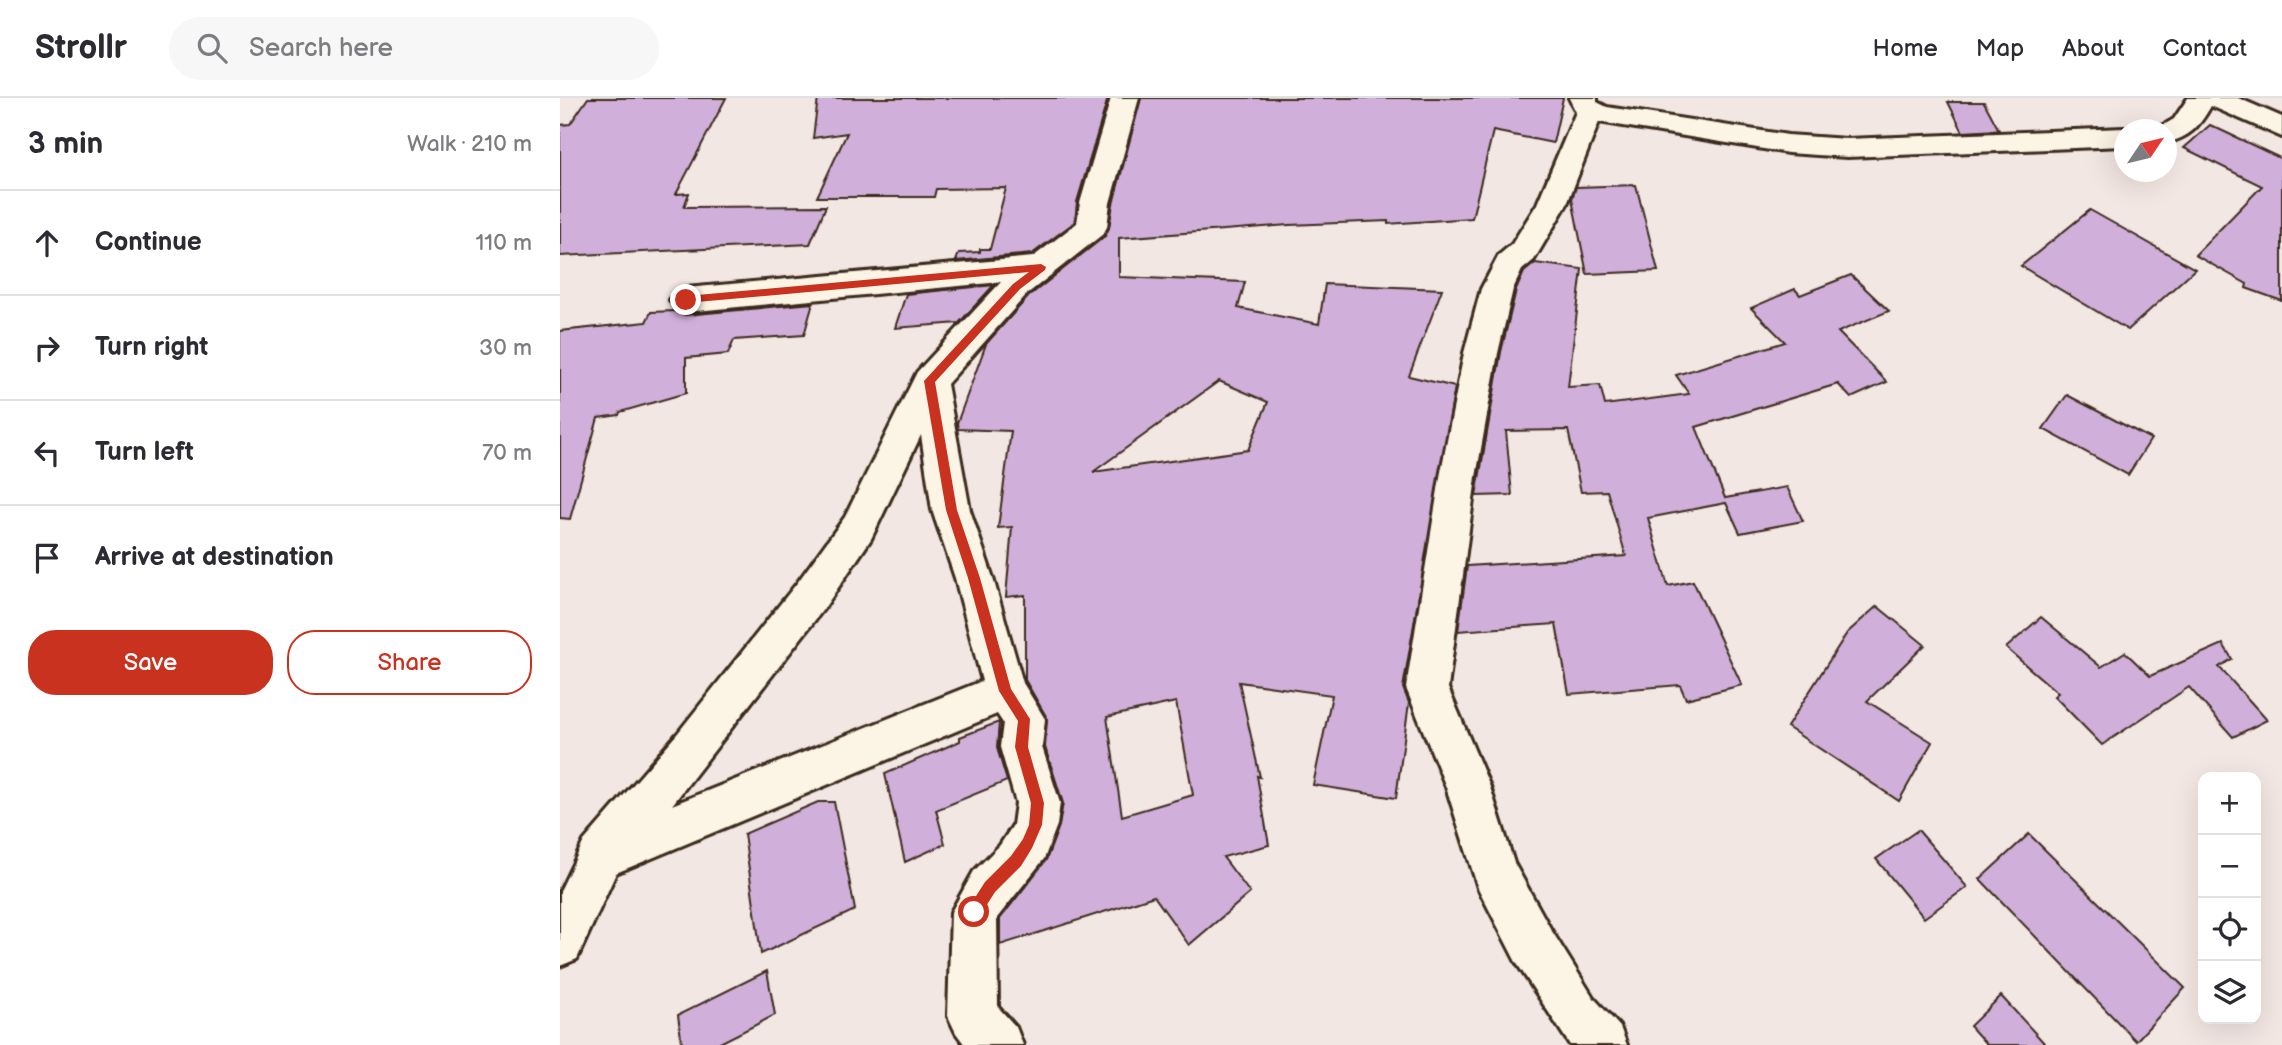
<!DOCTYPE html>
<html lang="en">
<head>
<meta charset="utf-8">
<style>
	:root { --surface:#fff; --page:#f7f7f7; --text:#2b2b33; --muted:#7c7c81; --line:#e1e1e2; --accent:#c8321e }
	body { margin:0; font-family:"Balsamiq Sans",sans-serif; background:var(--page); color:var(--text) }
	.controls { position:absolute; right:21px; bottom:21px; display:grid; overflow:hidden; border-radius:14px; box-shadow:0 7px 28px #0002 }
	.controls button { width:63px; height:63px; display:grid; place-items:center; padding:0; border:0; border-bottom:2px solid var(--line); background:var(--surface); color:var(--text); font:35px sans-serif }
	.compass { position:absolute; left:1554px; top:21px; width:63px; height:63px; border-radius:50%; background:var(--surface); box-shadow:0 7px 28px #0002; rotate:55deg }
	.stop { position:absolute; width:21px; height:21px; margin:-16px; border:5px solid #c8321e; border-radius:50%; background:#fff }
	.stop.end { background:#c8321e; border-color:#fff; box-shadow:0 2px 7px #0008 }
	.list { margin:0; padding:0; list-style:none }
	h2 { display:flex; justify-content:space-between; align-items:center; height:91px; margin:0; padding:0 28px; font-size:30px }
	h2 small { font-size:23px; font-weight:400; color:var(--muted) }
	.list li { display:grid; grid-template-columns:46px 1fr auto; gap:21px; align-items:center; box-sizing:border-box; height:105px; padding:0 28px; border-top:2px solid var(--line) }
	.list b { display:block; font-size:26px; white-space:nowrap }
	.list em { font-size:23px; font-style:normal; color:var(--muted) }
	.actions { display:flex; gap:14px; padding:21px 28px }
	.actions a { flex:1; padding:16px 0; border:2px solid var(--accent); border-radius:28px; text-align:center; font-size:24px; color:var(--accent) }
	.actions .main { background:var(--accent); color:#fff }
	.icon { flex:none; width:38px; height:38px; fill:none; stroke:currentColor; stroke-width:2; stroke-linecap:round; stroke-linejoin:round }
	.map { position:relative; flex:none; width:1722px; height:947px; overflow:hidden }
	header { display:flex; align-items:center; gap:42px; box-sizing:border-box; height:98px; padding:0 35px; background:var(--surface); border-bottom:2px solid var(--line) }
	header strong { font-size:33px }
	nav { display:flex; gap:38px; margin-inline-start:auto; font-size:24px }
	.search { width:490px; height:63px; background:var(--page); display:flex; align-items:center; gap:18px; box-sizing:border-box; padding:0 24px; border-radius:38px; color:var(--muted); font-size:26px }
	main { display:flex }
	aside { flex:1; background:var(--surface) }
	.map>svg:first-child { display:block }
	.building { fill:#d0b0db; stroke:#3b2a1e; stroke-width:2; fill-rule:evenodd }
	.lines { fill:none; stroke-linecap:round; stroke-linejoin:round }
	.minor-casing { stroke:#3b2a1e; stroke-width:6 }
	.minor { fill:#fcf5e5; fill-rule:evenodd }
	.route { fill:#c8321e }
</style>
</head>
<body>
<header>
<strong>Strollr</strong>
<div class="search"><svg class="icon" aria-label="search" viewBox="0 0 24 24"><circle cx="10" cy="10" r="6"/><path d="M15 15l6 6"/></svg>Search here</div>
<nav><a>Home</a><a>Map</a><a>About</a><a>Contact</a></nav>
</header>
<main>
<aside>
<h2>3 min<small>Walk · 210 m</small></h2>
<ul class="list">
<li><svg class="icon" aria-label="ahead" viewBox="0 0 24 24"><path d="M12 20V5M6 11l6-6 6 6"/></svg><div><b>Continue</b></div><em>110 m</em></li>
<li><svg class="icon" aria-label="right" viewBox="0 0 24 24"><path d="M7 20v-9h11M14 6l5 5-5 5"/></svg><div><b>Turn right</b></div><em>30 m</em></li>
<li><svg class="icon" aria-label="left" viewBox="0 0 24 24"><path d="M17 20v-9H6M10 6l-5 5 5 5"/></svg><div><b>Turn left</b></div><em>70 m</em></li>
<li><svg class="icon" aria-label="arrive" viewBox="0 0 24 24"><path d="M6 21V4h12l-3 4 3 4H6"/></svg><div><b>Arrive at destination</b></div></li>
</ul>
<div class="actions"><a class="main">Save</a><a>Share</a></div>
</aside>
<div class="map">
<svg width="1722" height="947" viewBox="0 0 1722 947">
	<rect width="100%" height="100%" fill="#f3e7e3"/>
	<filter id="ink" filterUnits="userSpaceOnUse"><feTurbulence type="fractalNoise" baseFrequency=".0143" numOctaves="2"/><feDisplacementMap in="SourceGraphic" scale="14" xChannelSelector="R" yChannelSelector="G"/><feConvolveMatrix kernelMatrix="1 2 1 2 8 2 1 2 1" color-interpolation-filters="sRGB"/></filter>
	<g filter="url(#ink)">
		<g class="building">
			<polygon points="28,0 166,0 116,96 129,95 124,109 266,108 250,146 0,158 0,27 10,26"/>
			<polygon points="258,0 548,0 517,104 515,124 472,156 396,163 399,155 420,154 420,151 430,151 446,90 376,91 374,99 257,99 287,35 253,40"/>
			<path d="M581 0H1003L993 45 933 33 912 120 828 126V123L729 127 559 140V179L685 184 678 210 759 226 765 186 882 191 849 278 895 289 843 590 849 605 836 700 753 687 772 597 679 584 700 679 697 678 709 747 663 759 690 795 629 847 594 798 440 847V821L486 762 499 728 503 705 485 649 487 620 465 582V497L446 499 452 429 438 430 451 333 398 331 397 325 426 246 469 198 545 138 549 130 553 106ZM659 283 708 304 688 352 533 374ZM616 604 633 697 562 718 547 619Z"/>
			<polygon points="1388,4 1424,4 1439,32 1403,34"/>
			<polygon points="1650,27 1722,61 1722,203 1686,190 1687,186 1635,157 1702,88 1624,50"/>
			<polygon points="1076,87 1098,173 1027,176 1012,101 1016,89"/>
			<polygon points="1530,112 1635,171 1568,232 1461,168"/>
			<polygon points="975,165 1022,171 1008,289 1040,287 1045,307 1129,296 1116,277 1225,244 1191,210 1235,191 1240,197 1291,177 1329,213 1278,234 1327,284 1291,300 1278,286 1136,329 1165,400 1227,389 1243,423 1180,435 1166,405 1088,420 1108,488 1133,483 1182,587 1126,601 1120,587 1009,596 996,526 898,533 907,468 1066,458 1047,393 1021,394 1008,332 946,333 952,397 916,398 941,254 956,192 964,174"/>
			<polygon points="434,187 399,225 335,230 346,196"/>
			<polygon points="253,205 244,237 174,242 168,256 126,260 126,295 60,314 59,317 38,320 10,421 0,420 0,233 86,224 91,214 114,213 126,217"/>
			<polygon points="1507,297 1591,341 1568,377 1483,331"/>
			<polygon points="1317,508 1365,547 1307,603 1372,644 1339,703 1227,629 1287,535"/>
			<polygon points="1481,519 1541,569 1565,554 1590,578 1663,546 1672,561 1659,569 1707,622 1673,639 1629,589 1542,647 1494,598 1498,595 1446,550"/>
			<polygon points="439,624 437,650 447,683 376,712 385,746 345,764 325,676 400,643 400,639"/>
			<polygon points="258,704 274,704 295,812 201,856 184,736"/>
			<polygon points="1358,732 1407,789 1364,820 1316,761"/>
			<polygon points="1469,736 1625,890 1576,943 1420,781"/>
			<polygon points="207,873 215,917 156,947 122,947 118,917"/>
			<polygon points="1441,898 1486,947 1427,947 1410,928"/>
		</g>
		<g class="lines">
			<g class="minor-casing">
				<g id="minor">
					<path d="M551 0H579L550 105 547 129 543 136 467 196 387 286 410 412 433 480 463 585 485 621 482 649 500 705 497 727 484 761 437 820 438 909 456 929 463 947H405L396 935 388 918 391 814 414 773 440 747 453 727 456 705 440 649 443 625 437 616 56 775 17 861 0 868V793L24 743 117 636 237 485 285 419 357 274 441 184 126 214 115 210 110 202 115 194 126 190 473 159 517 125 520 105ZM361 337 372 412 395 480 422 583 112 707 265 509 311 441Z"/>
					<polygon points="1009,0 1037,0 1037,4 1047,9 1228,37 1287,41 1564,30 1569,32 1564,32 1564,48 1287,59 1228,55 1039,24 1007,106 974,162 962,172 953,191 938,255 916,379 888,590 930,689 954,765 990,830 1033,899 1060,929 1067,947 1010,947 956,864 918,790 886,689 846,590 880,379 904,255 921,191 939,157 952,146 977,106 1016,14"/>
					<path d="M1628 0H1678L1722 19V39L1651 8C1639 29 1630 39 1606 45V32H1595L1614 21Z"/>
				</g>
			</g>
			<use href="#minor" class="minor"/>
		</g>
	</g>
	<polygon class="route" points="481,166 486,169 485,172 460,191 375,284 397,412 420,480 451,591 470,621 468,649 484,705 482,727 472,750 461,768 435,794 419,819 414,821 409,819 409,809 425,784 451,758 463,741 469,727 471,705 455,649 458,623 439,593 408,480 386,412 364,283 453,186 469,174 126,205 121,202 126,198"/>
</svg>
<div class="controls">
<button>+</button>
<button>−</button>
<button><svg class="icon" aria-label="locate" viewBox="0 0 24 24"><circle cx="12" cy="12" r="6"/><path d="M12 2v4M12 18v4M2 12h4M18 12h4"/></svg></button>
<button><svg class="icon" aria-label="layers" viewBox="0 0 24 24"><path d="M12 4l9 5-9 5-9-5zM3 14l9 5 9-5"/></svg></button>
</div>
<svg class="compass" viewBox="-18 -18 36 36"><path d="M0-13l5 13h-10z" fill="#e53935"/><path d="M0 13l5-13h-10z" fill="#7c7c81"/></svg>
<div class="stop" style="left:414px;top:814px"></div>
<div class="stop end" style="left:126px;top:202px"></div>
</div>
</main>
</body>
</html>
